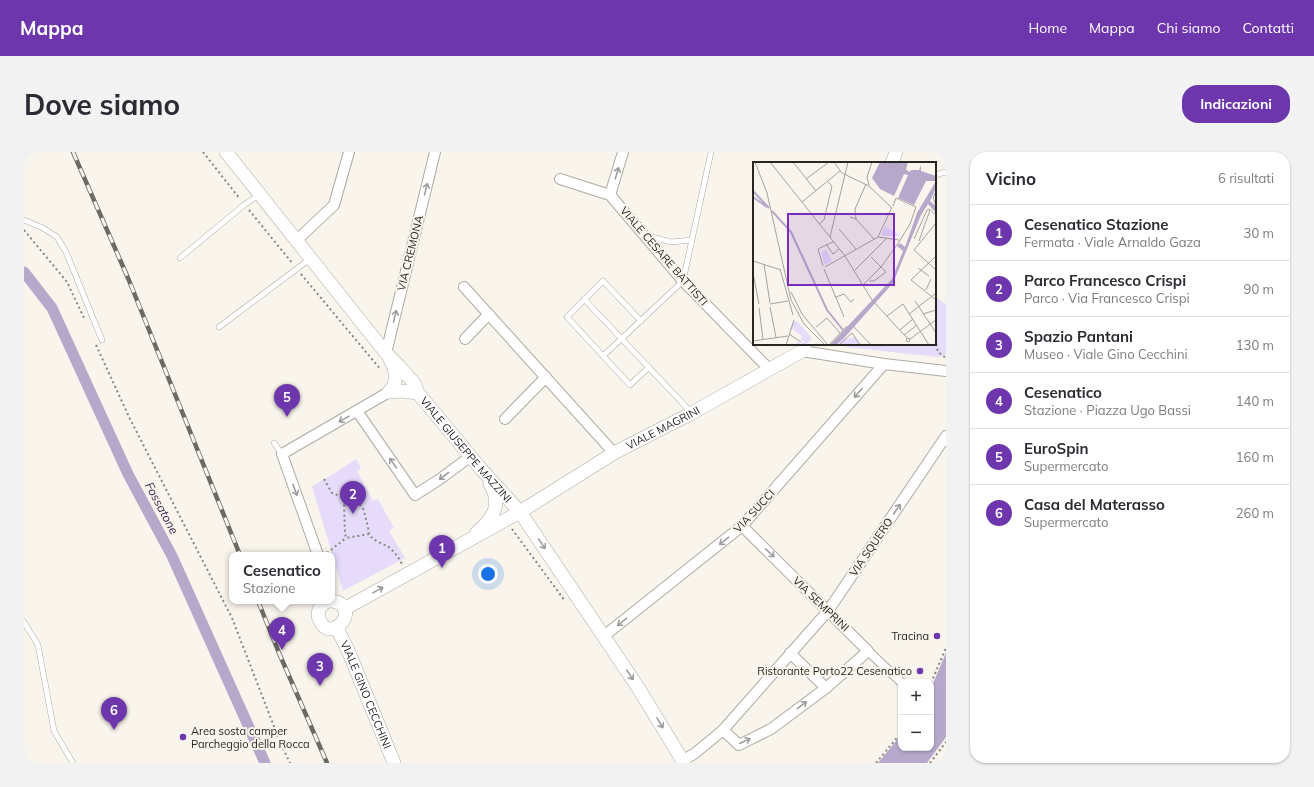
<!DOCTYPE html>
<html lang="it">
<head>
<meta charset="utf-8">
<style>
	:root { --surface:#fff; --page:#f2f2f3; --text:#2b2b33; --muted:#7c7c81; --line:#e1e1e2; --accent:#6e36ac }
	body { margin:0; font-family:Mulish,sans-serif; background:var(--page); color:var(--text) }
	.controls { position:absolute; right:12px; bottom:12px; display:grid; overflow:hidden; border-radius:8px; box-shadow:0 1px 3px #0004 }
	.controls button { width:36px; height:36px; display:grid; place-items:center; padding:0; border:0; border-bottom:1px solid var(--line); background:var(--surface); color:var(--text); font:20px sans-serif }
	.you { position:absolute; left:464px; top:422px; width:14px; height:14px; margin:-10px; border:3px solid #fff; border-radius:50%; background:#1a73e8; box-shadow:0 0 0 6px #1a73e833 }
	.badge { display:grid; place-items:center; width:26px; height:26px; border-radius:50%; background:var(--accent); color:#fff; font-size:13px; font-weight:700 }
	.pin { position:absolute; translate:-50% -33px; filter:drop-shadow(0 1px 2px #0008) }
	.pin::after { content:''; position:absolute; top:21px; width:14px; height:12px; background:inherit; clip-path:polygon(0 0,100% 0,50% 100%) }
	.popup { position:absolute; left:205px; top:400px; width:106px; height:52px; box-sizing:border-box; display:grid; place-content:center; border-radius:8px; background:var(--surface); filter:drop-shadow(0 1px 3px #0005); font-size:13px; white-space:nowrap; color:var(--muted) }
	.popup b { font-size:15px; color:var(--text) }
	.popup::after { content:''; position:absolute; left:50%; top:100%; margin-left:-8px; border:8px solid transparent; border-top-color:var(--surface) }
	.list { margin:0; padding:0; list-style:none }
	h2 { display:flex; justify-content:space-between; align-items:center; height:52px; margin:0; padding:0 16px; font-size:17px }
	h2 small { font-size:13px; font-weight:400; color:var(--muted) }
	.list li { display:grid; grid-template-columns:26px 1fr auto; gap:12px; align-items:center; box-sizing:border-box; height:56px; padding:0 16px; border-top:1px solid var(--line) }
	.list b { display:block; font-size:15px; white-space:nowrap }
	.list p { margin:0; font-size:13px; white-space:nowrap; color:var(--muted) }
	.list em { font-size:13px; font-style:normal; color:var(--muted) }
	.map { position:relative; flex:none; width:922px; height:611px; overflow:hidden; border-radius:16px }
	header { display:flex; align-items:center; gap:24px; box-sizing:border-box; height:56px; padding:0 20px; background:var(--accent); color:#fff }
	header strong { font-size:19px }
	nav { display:flex; gap:22px; margin-inline-start:auto; font-size:14px }
	.intro { display:flex; align-items:center; justify-content:space-between; box-sizing:border-box; height:96px; padding:0 24px }
	h1 { margin:0; font-size:28px }
	.button { padding:10px 18px; border-radius:16px; background:var(--accent); color:#fff; font-size:14px; font-weight:700 }
	main { display:flex; gap:24px; padding:0 24px }
	aside { flex:1; background:var(--surface); border-radius:16px; box-shadow:0 1px 3px #0004 }
	.map>svg:first-child { display:block }
	.green { fill:#e6dbfa }
	.water { fill:#b5a8cb }
	.lines { fill:none; stroke-linecap:round; stroke-linejoin:round }
	.canal { stroke:#b5a8cb; stroke-width:11 }
	.service-casing { stroke:#aeaba2; stroke-width:6 }
	.pedestrian-casing { stroke:#aeaba2; stroke-width:10 }
	.minor-casing { stroke:#aeaba2; stroke-width:12 }
	.tertiary-casing { stroke:#aeaba2; stroke-width:14 }
	.path { stroke:#898681; stroke-width:2; stroke-dasharray:2 3; stroke-linecap:butt }
	.service { stroke:#fff; stroke-width:5 }
	.pedestrian { stroke:#fff; stroke-width:8 }
	.minor { stroke:#fff; stroke-width:10 }
	.tertiary { stroke:#fff; stroke-width:13 }
	.rail-casing { stroke:#6d6a65; stroke-width:4.5 }
	.rail { stroke:#f9f5ec; stroke-width:3; stroke-dasharray:9; stroke-linecap:butt }
	.oneway { stroke:#9e9d9c }
	.poi-dot { fill:#6e36ac; stroke:#f9f5ec; stroke-width:1.5 }
	.labels { text-anchor:middle; dominant-baseline:central; stroke-width:4; stroke-linejoin:round; paint-order:stroke }
	.street-label { font-size:11px; fill:#282623; stroke:#f9f5ec }
	.poi-label { font-size:11px; fill:#282623; stroke:#f9f5ec; text-anchor:end }
	.water-label { font-size:12px; font-style:italic; fill:#362350; stroke:#f9f5ec }
	.inset-river { fill:none; stroke:#b5a8cb; stroke-width:2 }
	.inset-road { fill:none; stroke:#a5a29c; stroke-width:1 }
	.view { fill:#7b2cbf; fill-opacity:0.15; stroke:#7b2cbf; stroke-width:2 }
	.inset-edge { fill:none; stroke:#282623; stroke-width:2 }
</style>
</head>
<body>
<header>
<strong>Mappa</strong>
<nav><a>Home</a><a>Mappa</a><a>Chi siamo</a><a>Contatti</a></nav>
</header>
<div class="intro"><h1>Dove siamo</h1><a class="button">Indicazioni</a></div>
<main>
<div class="map">
<svg width="922" height="611" viewBox="0 0 922 611">
	<rect width="100%" height="100%" fill="#f9f5ec"/>
	<g class="green">
		<polygon points="911,145 922,152 922,203 914,205 822,195 818,192 911,192"/>
		<polygon points="332,307 337,316 333,319 349,349 354,347 370,376 365,379 381,406 319,439 288,334 311,321"/>
	</g>
	<polygon class="water" points="922,501 922,585 903,611 854,611 877,583 877,596 907,596 907,536"/>
	<g class="lines">
		<polyline class="canal" points="0,120 28,156 104,322 148,404 241,611"/>
		<g class="service-casing">
			<g id="service">
				<polyline points="911,23 922,20"/>
				<polyline points="0,68 19,76 33,85 42,100 78,188"/>
				<polyline points="623,84 647,90 668,88"/>
				<polyline points="156,106 220,53 235,43"/>
				<polyline points="560,147 667,260"/>
				<polyline points="617,169 579,129 543,165 606,233 625,215"/>
				<polyline points="195,175 286,107"/>
				<polyline points="579,204 659,129 687,0"/>
				<polyline points="250,291 258,302"/>
				<polyline points="0,470 14,493 30,579 49,611"/>
			</g>
		</g>
		<g class="pedestrian-casing">
			<polyline id="pedestrian" points="844,499 877,530"/>
		</g>
		<g class="minor-casing">
			<g id="minor">
				<polyline points="536,27 586,43 659,129 745,217"/>
				<polyline points="586,43 599,0"/>
				<polyline points="273,88 310,53 325,0"/>
				<polyline points="440,135 590,301"/>
				<polyline points="441,187 465,162"/>
				<polyline points="778,199 860,212 922,219"/>
				<polyline points="362,201 411,0"/>
				<polyline points="333,259 391,343 416,327 447,304"/>
				<polyline points="481,267 522,225"/>
				<polyline points="294,403 258,302 365,240"/>
				<polyline points="580,484 718,374 860,212"/>
				<polyline points="766,501 802,536"/>
				<polyline points="699,578 715,593 747,577 802,536 844,499 718,374"/>
				<polyline points="659,608 670,602 699,578 804,459 922,284"/>
			</g>
		</g>
		<g class="tertiary-casing">
			<g id="tertiary">
				<path id="s1" d="M202 0 362 201 376 215 390 231 394 241 457 317 496 360 615 537 660 611"/>
				<polyline points="868,11 872,0"/>
				<path d="M365 240C375 229 372 219 366 207"/>
				<polyline points="365,240 378,239 394,241"/>
				<path d="M453 380C470 366 478 352 466 332"/>
				<path d="M305 449C297 451 291 460 296 469 309 494 339 453 308 449"/>
				<path id="s2" d="M320 457 496 360 590 301 668 261 778 199 781 192"/>
				<path id="s3" d="M312 475 324 498 370 611"/>
			</g>
		</g>
		<g class="path">
			<polyline points="179,0 216,47"/>
			<polyline points="225,58 269,112"/>
			<polyline points="0,78 43,130 60,166"/>
			<polyline points="277,122 357,218"/>
			<polyline points="911,187 914,200 922,206"/>
			<polyline points="72,193 106,267 208,466 256,590 266,611"/>
			<path d="M300 327 308 341 318 345 320 349 321 381 322 386 345 382C350 390 359 391 366 396 371 401 375 406 378 412"/>
			<polyline points="318,345 326,346 333,349 339,356 344,375 345,382"/>
			<polyline points="488,377 541,449"/>
			<polyline points="303,401 322,386"/>
			<polyline points="308,420 309,423 308,424"/>
			<polyline points="907,531 922,496"/>
			<polyline points="852,611 877,581"/>
			<polyline points="906,611 922,590"/>
		</g>
		<use href="#service" class="service"/>
		<use href="#pedestrian" class="pedestrian"/>
		<use href="#minor" class="minor"/>
		<use href="#tertiary" class="tertiary"/>
		<g class="rail-casing">
			<g id="rail">
				<polyline points="49,0 104,126 216,403"/>
				<polyline points="234,449 255,501 303,611"/>
			</g>
		</g>
		<use href="#rail" class="rail"/>
	</g>
	<defs><path id="oneway-shaft" d="M-6 0H5M1.5-3L5.5 0L1.5 3" fill="none" stroke-width="1.6" stroke-linecap="round" stroke-linejoin="round"/></defs>
	<g class="oneway">
		<use href="#oneway-shaft" transform="translate(593 21) rotate(-73)"/>
		<use href="#oneway-shaft" transform="translate(402 37) rotate(-76)"/>
		<use href="#oneway-shaft" transform="translate(371 164) rotate(-76)"/>
		<use href="#oneway-shaft" transform="translate(834 241) rotate(131)"/>
		<use href="#oneway-shaft" transform="translate(320 267) rotate(151)"/>
		<use href="#oneway-shaft" transform="translate(369 311) rotate(-125)"/>
		<use href="#oneway-shaft" transform="translate(420 324) rotate(143)"/>
		<use href="#oneway-shaft" transform="translate(271 338) rotate(70)"/>
		<use href="#oneway-shaft" transform="translate(873 357) rotate(-56)"/>
		<use href="#oneway-shaft" transform="translate(700 389) rotate(141)"/>
		<use href="#oneway-shaft" transform="translate(518 392) rotate(56)"/>
		<use href="#oneway-shaft" transform="translate(746 401) rotate(44)"/>
		<use href="#oneway-shaft" transform="translate(354 438) rotate(-29)"/>
		<use href="#oneway-shaft" transform="translate(598 470) rotate(141)"/>
		<use href="#oneway-shaft" transform="translate(606 523) rotate(56)"/>
		<use href="#oneway-shaft" transform="translate(778 553) rotate(-37)"/>
		<use href="#oneway-shaft" transform="translate(636 571) rotate(59)"/>
		<use href="#oneway-shaft" transform="translate(721 589) rotate(-25)"/>
	</g>
	<g class="poi-dot">
		<circle cx="913" cy="484" r="4"/>
		<circle cx="896" cy="519" r="4"/>
		<circle cx="159" cy="585" r="4"/>
	</g>
	<g class="labels">
		<g class="street-label">
			<text transform="translate(386 101) rotate(-76)">VIA CREMONA</text>
			<text transform="translate(640 104) rotate(49)">VIALE CESARE BATTISTI</text>
			<text stroke="none"><textPath href="#s2" startOffset="367">VIALE MAGRINI</textPath></text>
			<text stroke="none"><textPath href="#s1" startOffset="383">VIALE GIUSEPPE MAZZINI</textPath></text>
			<text transform="translate(730 359) rotate(-47)">VIA SUCCI</text>
			<text transform="translate(847 395) rotate(-56)">VIA SQUERO</text>
			<text transform="translate(797 452) rotate(44)">VIA SEMPRINI</text>
			<text stroke="none"><textPath href="#s3" startOffset="74">VIALE GINO CECCHINI</textPath></text>
		</g>
		<g class="poi-label">
			<text x="905" y="484">Tracina</text>
			<text x="888" y="519">Ristorante Porto22 Cesenatico</text>
			<text x="167" y="579" text-anchor="start">Area sosta camper<tspan x="167" dy="13">Parcheggio della Rocca</tspan></text>
		</g>
		<g class="water-label">
			<text transform="translate(138 356) rotate(62)">Fossatone</text>
		</g>
	</g>
	<g transform="translate(729 10)">
		<rect width="183" height="183" fill="#f9f5ec"/>
		<path d="M132 64 148 74H130L128 73ZM73 87 79 99 72 103 68 91ZM44 159 59 176 53 183 43 182 45 179 47 182 51 180 47 177 49 174 38 166 40 160ZM92 175 94 177 103 175 108 183H83Z" fill="#e6dbfa"/>
		<path d="M127 0H155L153 8 157 10 158 8H166L168 3V9L183 14V26L177 39 183 44V51L175 42 168 53 140 121 92 175 83 183H77L139 117 150 89 144 84 147 81 152 85 164 51 183 19H173L161 43 145 36 155 13 151 12 141 34 127 27 119 16Z" fill="#b5a8cb"/>
		<path class="inset-river" d="M0 29 16 46M0 35 14 45M19 49 38 70 74 148 90 168"/>
		<path class="inset-road" d="M2 0 14 31 38 138 51 162 72 183M17 0 92 94 119 138 154 176M40 0 63 29M81 0 89 11 116 24 138 45M53 17 76 0M116 23 114 15 119 0M183 29 180 36 183 43M49 40 87 9M0 44V60M97 55 103 57 121 77M103 57 102 47 113 22M183 61 161 88 183 108M66 62 71 58 79 24 75 20M86 67 103 87M77 75 95 0M125 75 146 78M161 77 174 48 176 47 183 53M166 79 177 48M73 82 80 92 86 87M183 94 158 118 183 138M0 99 28 108M11 102 17 141M70 104 65 87 80 80M72 105 125 75 139 45M165 106 176 114M27 107 40 153M71 107 91 155M102 108 134 76M0 111 6 142M116 119H121L133 110 118 95M111 122 128 105 146 80 157 62 163 45 143 36 140 44M173 128 178 117M38 130 49 152 75 183M83 135 91 132 98 140 101 137M162 139 183 171M17 142 35 139M17 145 23 175M6 146 10 177M156 152 183 131M170 152 183 148M134 154 150 142 176 183M63 165 74 156 87 171M101 165 118 183M147 168 160 157M36 172 48 180M151 173 164 163M154 176 157 177 156 180 153 179ZM157 177 183 158M0 179 35 174M33 183 41 158M76 183 94 164M86 183 99 171 107 183"/>
		<path class="view" d="M35 52H141V123H35Z"/>
		<rect width="183" height="183" class="inset-edge"/>
	</g>
</svg>
<div class="controls">
<button>+</button>
<button>−</button>
</div>
<div class="you"></div>
<div class="pin badge" style="left:418px;top:416px">1</div>
<div class="pin badge" style="left:329px;top:362px">2</div>
<div class="pin badge" style="left:296px;top:534px">3</div>
<div class="pin badge" style="left:258px;top:498px">4</div>
<div class="popup"><b>Cesenatico</b>Stazione</div>
<div class="pin badge" style="left:263px;top:265px">5</div>
<div class="pin badge" style="left:90px;top:578px">6</div>
</div>
<aside>
<h2>Vicino<small>6 risultati</small></h2>
<ul class="list">
<li><span class="badge">1</span><div><b>Cesenatico Stazione</b><p>Fermata · Viale Arnaldo Gaza</p></div><em>30 m</em></li>
<li><span class="badge">2</span><div><b>Parco Francesco Crispi</b><p>Parco · Via Francesco Crispi</p></div><em>90 m</em></li>
<li><span class="badge">3</span><div><b>Spazio Pantani</b><p>Museo · Viale Gino Cecchini</p></div><em>130 m</em></li>
<li><span class="badge">4</span><div><b>Cesenatico</b><p>Stazione · Piazza Ugo Bassi</p></div><em>140 m</em></li>
<li><span class="badge">5</span><div><b>EuroSpin</b><p>Supermercato</p></div><em>160 m</em></li>
<li><span class="badge">6</span><div><b>Casa del Materasso</b><p>Supermercato</p></div><em>260 m</em></li>
</ul>
</aside>
</main>
</body>
</html>
